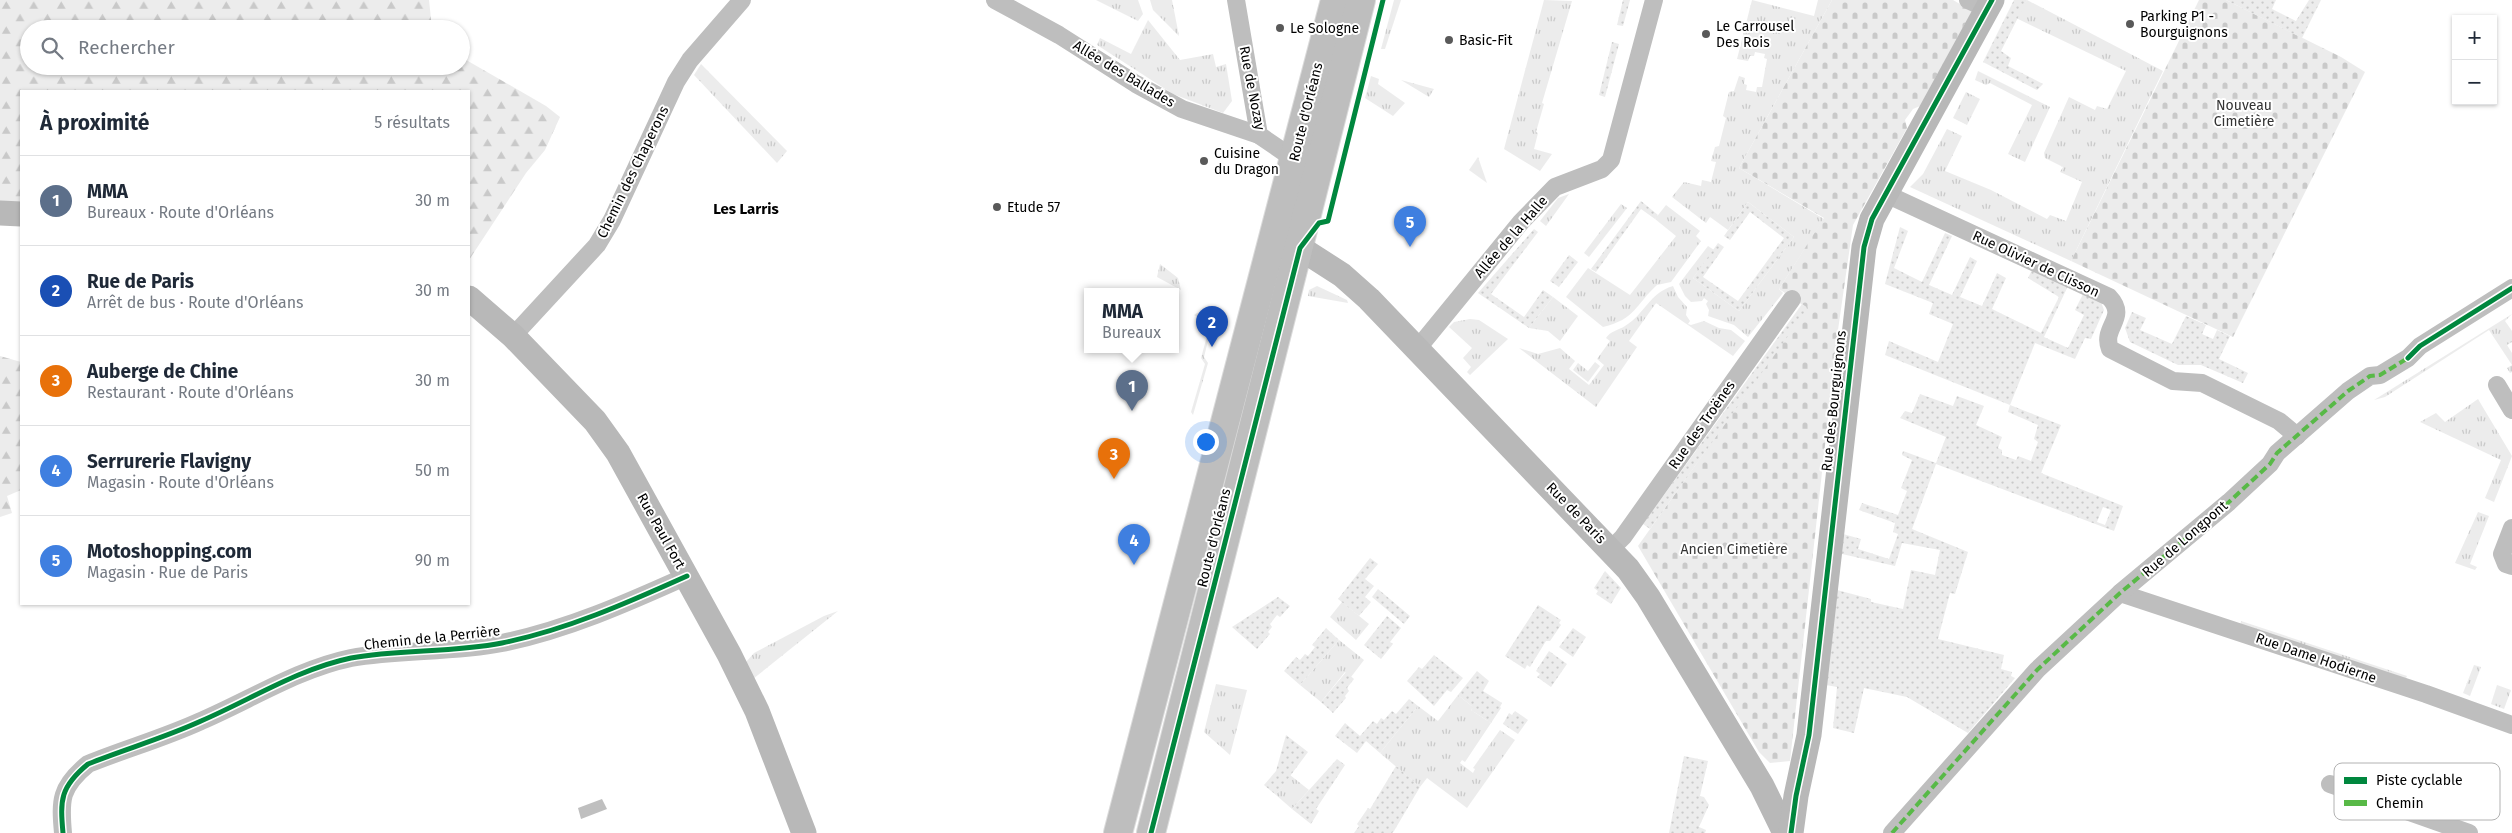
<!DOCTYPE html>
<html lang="fr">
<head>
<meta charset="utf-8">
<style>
	:root { --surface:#fff; --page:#f6f6f7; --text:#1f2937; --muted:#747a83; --line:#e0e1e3; --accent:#d93025 }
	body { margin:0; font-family:"Fira Sans",sans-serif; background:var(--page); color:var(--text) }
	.controls { position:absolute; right:15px; top:15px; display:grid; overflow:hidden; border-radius:0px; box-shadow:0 1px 4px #0004 }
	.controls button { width:45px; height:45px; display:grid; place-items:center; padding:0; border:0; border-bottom:1px solid var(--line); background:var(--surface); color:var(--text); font:25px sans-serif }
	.you { position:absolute; left:1205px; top:441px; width:18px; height:18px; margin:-12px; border:4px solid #fff; border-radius:50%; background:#1a73e8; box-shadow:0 0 0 8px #1a73e833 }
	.badge { display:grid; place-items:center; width:32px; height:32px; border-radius:50%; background:var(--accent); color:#fff; font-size:16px; font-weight:700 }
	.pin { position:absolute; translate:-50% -41px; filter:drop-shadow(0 1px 2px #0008) }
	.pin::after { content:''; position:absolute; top:26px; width:18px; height:15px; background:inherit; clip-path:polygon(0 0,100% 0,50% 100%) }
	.popup { position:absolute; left:1084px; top:288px; width:95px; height:65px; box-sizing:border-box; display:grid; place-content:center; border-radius:0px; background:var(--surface); filter:drop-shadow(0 1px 4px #0005); font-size:16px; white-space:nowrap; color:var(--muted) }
	.popup b { font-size:19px; color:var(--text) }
	.popup::after { content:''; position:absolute; left:50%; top:100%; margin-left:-10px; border:10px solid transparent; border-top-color:var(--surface) }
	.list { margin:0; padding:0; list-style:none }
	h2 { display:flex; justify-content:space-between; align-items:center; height:65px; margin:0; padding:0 20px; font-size:21px }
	h2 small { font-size:16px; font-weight:400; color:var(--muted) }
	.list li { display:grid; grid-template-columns:32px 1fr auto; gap:15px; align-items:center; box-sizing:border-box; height:90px; padding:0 20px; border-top:1px solid var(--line) }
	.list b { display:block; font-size:19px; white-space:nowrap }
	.list p { margin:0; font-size:16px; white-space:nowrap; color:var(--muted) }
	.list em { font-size:16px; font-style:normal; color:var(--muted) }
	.icon { flex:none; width:28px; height:28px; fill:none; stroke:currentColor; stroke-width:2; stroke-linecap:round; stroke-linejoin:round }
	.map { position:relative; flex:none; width:2512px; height:833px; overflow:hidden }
	.search { position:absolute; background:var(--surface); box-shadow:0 1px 4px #0004; left:20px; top:20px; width:450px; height:55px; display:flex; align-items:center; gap:12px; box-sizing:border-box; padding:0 18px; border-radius:28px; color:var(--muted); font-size:19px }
	.panel { position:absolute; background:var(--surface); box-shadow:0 1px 4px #0004; left:20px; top:90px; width:450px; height:515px; border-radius:0px }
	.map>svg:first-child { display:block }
	.grass { fill:url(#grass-tufts) }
	.forest { fill:url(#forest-firs) }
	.cemetery { fill:url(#cemetery-stones) }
	.garden { fill:url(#garden-dots); fill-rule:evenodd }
	.water { fill:#bfbfbf }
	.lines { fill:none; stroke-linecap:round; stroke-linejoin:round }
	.primary-casing { stroke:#dbdbdb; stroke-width:30 }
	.street { stroke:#bebebe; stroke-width:18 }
	.secondary { stroke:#b8b8b8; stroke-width:25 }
	.primary { stroke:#bebebe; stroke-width:28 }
	.quiet { stroke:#58b947; stroke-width:4; stroke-dasharray:8 4; stroke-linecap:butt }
	.cycleway-casing { stroke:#fff; stroke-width:8 }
	.cycleway { stroke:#00873e; stroke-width:5 }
	.poi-dot { fill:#595959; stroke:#fff; stroke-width:2 }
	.labels { text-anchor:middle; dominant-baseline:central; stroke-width:4; stroke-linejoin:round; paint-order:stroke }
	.poi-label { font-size:14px; fill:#000; stroke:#fff; text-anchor:start }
	.street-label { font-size:14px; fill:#000; stroke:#fff }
	.park-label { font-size:14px; fill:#333; stroke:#fff }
	.neighbourhood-label { font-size:15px; font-weight:bold; fill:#000; stroke:#fff }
	.key { fill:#fff; stroke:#b2b2b2; stroke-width:1 }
	.key-label { font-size:14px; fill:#000 }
</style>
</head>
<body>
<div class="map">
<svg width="2512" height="833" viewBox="0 0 2512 833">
	<defs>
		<pattern id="grass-tufts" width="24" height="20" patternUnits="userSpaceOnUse" patternTransform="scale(1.25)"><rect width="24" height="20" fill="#ececec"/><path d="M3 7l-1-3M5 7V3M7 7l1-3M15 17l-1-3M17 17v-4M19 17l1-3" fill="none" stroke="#c9c9c9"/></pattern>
		<pattern id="forest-firs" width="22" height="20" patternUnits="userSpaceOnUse" patternTransform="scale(1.25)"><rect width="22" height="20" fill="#ececec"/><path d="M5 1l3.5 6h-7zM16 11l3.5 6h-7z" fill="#c9c9c9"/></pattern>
		<pattern id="cemetery-stones" width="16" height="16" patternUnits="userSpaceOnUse" patternTransform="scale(1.25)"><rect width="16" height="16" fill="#ececec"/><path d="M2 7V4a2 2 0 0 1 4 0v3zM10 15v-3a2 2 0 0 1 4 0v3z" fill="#c9c9c9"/></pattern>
		<pattern id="garden-dots" width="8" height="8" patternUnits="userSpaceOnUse" patternTransform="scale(1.25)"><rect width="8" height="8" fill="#ececec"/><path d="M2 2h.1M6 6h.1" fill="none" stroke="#c9c9c9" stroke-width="1.8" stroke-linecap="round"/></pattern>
	</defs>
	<rect width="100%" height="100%" fill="#fff"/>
	<g class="grass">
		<polygon points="1096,0 1138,0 1143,14 1138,21"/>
		<polygon points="1150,0 1172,0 1179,36 1153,10"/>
		<polygon points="1394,0 1401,0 1385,49 1381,49"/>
		<polygon points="1544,0 1572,1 1542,103 1544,104 1536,132 1538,133 1534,149 1552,154 1540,171 1504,149"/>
		<polygon points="1752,0 1814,16 1818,0 1832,0 1739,168 1824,219 1779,289 1783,293 1748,337 1734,325 1708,316 1709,310 1706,304 1708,301 1704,298 1702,301 1691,302 1685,296 1679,284 1708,246 1714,250 1693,278 1739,311 1794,237 1748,202 1728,230 1710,217 1706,223 1672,197 1684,182 1701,186 1702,180 1711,182 1716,162 1711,161 1715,147 1719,146 1726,118 1723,116 1729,92 1734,91 1739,76 1745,78 1744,84 1747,85 1746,90 1756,92 1757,87 1762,87 1767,59 1764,58 1765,54 1755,52 1754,56 1750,56 1748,61 1737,59"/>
		<polygon points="2027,0 2163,71 2071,261 1910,187 1923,174 1947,129 1962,136 1945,171 1991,190 2047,219 2050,215 2066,221 2082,182 2060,172 2063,167 2045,158 2044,153 2069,97 2095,110 2097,106 2107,109 2126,71 2016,18"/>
		<polygon points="1148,20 1180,60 1213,54 1216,67 1226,64 1232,101 1223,113 1173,94 1097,45 1100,38 1131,54"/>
		<polygon points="701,64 787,151 777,163 694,75"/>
		<polygon points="1978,71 2050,107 2025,162 2008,154 2032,105 1990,83 1986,85 1975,80"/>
		<polygon points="1371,76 1379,79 1378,84 1405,103 1393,116 1365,98"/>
		<polygon points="1401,80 1434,89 1429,97"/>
		<polygon points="1966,92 1980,99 1967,125 1953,118"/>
		<polygon points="1478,157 1487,183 1469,170"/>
		<polygon points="1569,194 1546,226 1540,221 1558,198"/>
		<polygon points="1621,204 1627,208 1589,257 1584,253"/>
		<path d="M1666 205 1700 231 1696 236 1701 241 1671 282 1657 285C1635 305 1636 319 1603 327L1566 297 1588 268 1630 295 1676 236 1655 219Z"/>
		<polygon points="1160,264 1178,278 1181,290 1157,277"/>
		<polygon points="1317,286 1347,300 1348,303 1308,296 1309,290"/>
		<path d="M1673 286 1678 297 1687 307 1686 315 1690 321 1688 324 1691 325 1704 321 1719 328 1731 330 1745 341 1733 356 1656 303 1629 341 1637 347 1596 407 1519 348 1538 354 1560 348 1575 361 1569 369 1589 385 1604 365 1597 359 1610 341 1606 338C1610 331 1619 330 1625 326 1646 313 1648 294 1673 286Z"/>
		<polygon points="1553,297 1578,316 1560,341 1548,331 1529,328"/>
		<polygon points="1197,313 1213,321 1204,357 1208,363 1193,415 1191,412 1205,364 1201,358 1210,325 1194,315"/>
		<polygon points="2512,314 2505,321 2512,331 2512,342 2507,345 2512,353 2512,372 2510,373 2507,368 2512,365 2489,330 2385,397 2374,400"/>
		<polygon points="1470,319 1479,320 1508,339 1470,375 1467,372 1471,367 1463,358 1472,348 1449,327 1454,322"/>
		<polygon points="1595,362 1600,366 1588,382 1573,370 1578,363 1588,371"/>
		<polygon points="2478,399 2512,456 2494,502 2485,498 2501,460 2420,422 2436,413 2445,422"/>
		<polygon points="2478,512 2489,516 2470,564 2477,567 2475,570 2455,563"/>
		<polygon points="1342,602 1369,624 1356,640 1330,617"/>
		<polygon points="838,611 753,679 746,662 754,653 824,616"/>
		<polygon points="2241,621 2407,676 2404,683 2240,628"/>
		<polygon points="1339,640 1364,660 1351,677 1345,672 1321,702 1300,685"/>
		<polygon points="2474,665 2481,667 2470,696 2463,693"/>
		<polygon points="1216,684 1247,690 1230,755 1204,732"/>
		<polygon points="2497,685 2511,690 2504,709 2491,704"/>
		<polygon points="1458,695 1473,707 1471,710 1491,723 1465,762 1462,760 1460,763 1473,773 1475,769 1473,768 1500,730 1515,740 1467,808 1427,778 1420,787 1380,753 1418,706 1438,721"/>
		<polygon points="1290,775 1309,790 1292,809 1276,795"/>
	</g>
	<g class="forest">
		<polygon points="0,0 429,0 432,29 29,29 29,66 461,66 461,57 546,106 560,117 545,150 526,173 469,260 469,91 21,91 21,203 0,202"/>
		<polygon points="0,356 21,362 21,490 7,496 12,513 0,517"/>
	</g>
	<g class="cemetery">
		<polygon points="1832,0 1953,0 1972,11 1920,106 1913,109 1905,120 1907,128 1853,225 1837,337 1790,761 1770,763 1759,752 1638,546 1807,308 1779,289 1824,218 1739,168"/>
		<polygon points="2199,0 2226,0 2341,57 2365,72 2233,337 2071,261"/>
	</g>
	<g class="garden">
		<polygon points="1623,0 1630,0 1623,26 1617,25"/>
		<polygon points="2014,0 2027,0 2001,51 2011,58 2008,66 2043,84 2037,90 1983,62"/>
		<polygon points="2226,0 2276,0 2272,9 2296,21 2309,0 2321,0 2302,38"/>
		<polygon points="1612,42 1619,44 1605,97 1599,95"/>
		<polygon points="1641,201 1658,215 1655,219 1641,209 1596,272 1591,269"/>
		<polygon points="1748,202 1794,237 1739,311 1693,278 1718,243 1724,247 1703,277 1738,301 1784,238 1750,212 1730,240 1724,236"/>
		<path d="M1900 227 1908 231 1894 268 1922 282 1945 233 1952 236 1929 285 1952 295 1970 257 1977 261 1960 297 1982 306 1997 273 2006 278 1992 309 2041 333 2059 297 2028 278 2032 270 2068 286 2044 337 2068 348 2084 315 2075 310 2083 294 2101 302 2104 310 2091 339 2085 338 2075 359 2035 343 2010 405 2061 425 2041 473 2123 506 2114 531 1936 464 1912 529 1968 552 1955 594 1950 593 1938 639 2004 655 2001 669 2012 672 2011 676 2015 678 1968 733 1907 697 1864 688 1854 733 1833 728 1837 687 1826 685 1837 590 1871 599V602L1903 609 1911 570 1935 575 1940 550 1902 543 1895 566 1842 554 1843 534 1861 539 1858 549 1889 559 1898 534 1893 532 1895 523 1859 510 1862 503 1898 515 1907 491 1901 488 1912 460 1902 455 1903 451 1936 463 1946 437 1900 418 1905 411 1912 413 1920 394 1953 406 1957 396 1984 406 1976 425 2002 437 1998 448 2002 450V455L2016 460 2018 456 2031 461 2038 442 2034 439 2038 425 2008 412 2010 405 1885 355 1889 341 1938 362 1953 324 1929 314 1933 303 1885 284ZM2103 507 2111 510 2105 525 2097 522Z"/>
		<polygon points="1534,229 1538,232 1491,294 1524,317 1543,290 1553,297 1529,328 1478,293"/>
		<polygon points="1569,255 1578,262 1559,287 1550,281"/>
		<polygon points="1802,304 1808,308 1650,529 1643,524"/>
		<polygon points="2132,312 2146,318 2140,330 2172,344 2186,316 2206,325 2202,334 2213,339 2217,330 2230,336 2219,359 2248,373 2243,383 2201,365 2178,365 2130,342 2125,328"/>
		<polygon points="1370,558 1378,564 1365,579 1374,586 1365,597 1371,602 1359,616 1338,599"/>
		<polygon points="1605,571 1621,588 1611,604 1596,594 1598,591 1594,588"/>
		<polygon points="1378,589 1410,616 1404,624 1372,597"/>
		<polygon points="1278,597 1290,606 1280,617 1277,615 1270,624 1272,627 1268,632 1270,634 1257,649 1232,627"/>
		<polygon points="1538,605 1561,620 1559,623 1561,625 1550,641 1546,641 1530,667 1527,665 1525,669 1505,656"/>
		<polygon points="1387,616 1401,628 1390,642 1393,644 1381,659 1364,645"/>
		<polygon points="1326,628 1339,640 1300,685 1284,671 1296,657 1300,660 1305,654 1308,656 1315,647 1312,645"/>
		<polygon points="1573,628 1586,637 1573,657 1559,647"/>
		<polygon points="1549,651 1567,664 1551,687 1537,677 1540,674 1536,671"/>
		<polygon points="1434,655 1463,678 1451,692 1447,690 1434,706 1407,681 1419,667 1422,669"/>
		<polygon points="1477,671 1489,681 1483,691 1502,703 1500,707 1501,708 1491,723 1471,710 1473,707 1458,695"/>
		<polygon points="1346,672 1354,679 1347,688 1349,691 1345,696 1346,698 1333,713 1321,702"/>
		<polygon points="1409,699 1418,706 1380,753 1366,741 1357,753 1335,736 1345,723 1360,736 1373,721 1377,724 1381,718 1384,720 1392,711 1396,714"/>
		<polygon points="1515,711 1528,720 1518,734 1503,724 1509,713 1512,715"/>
		<polygon points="1286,735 1308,752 1276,795 1264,785 1276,771"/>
		<polygon points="1684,756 1708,761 1700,796 1704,797 1709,805 1699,827 1706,830 1705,833 1669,833"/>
		<polygon points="1337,759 1345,765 1316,809 1319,811 1311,824 1292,809"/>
		<polygon points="1396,766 1420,787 1394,831 1392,833 1354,833 1359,826 1357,824 1368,808 1370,809"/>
	</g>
	<polygon class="water" points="602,799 607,809 581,819 578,808"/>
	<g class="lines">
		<g class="primary-casing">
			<g id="primary">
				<polyline points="1118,833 1335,0"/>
				<polyline points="1151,833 1361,0"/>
			</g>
		</g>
		<g class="street">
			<polyline points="995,0 1059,35 1136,84 1182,109 1259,135"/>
			<polyline points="1236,0 1259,135 1294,159"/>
			<polyline points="1968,0 1988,9"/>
			<path d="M1886 194 2109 297C2129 318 2101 327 2110 349L2173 381 2202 383 2279 421 2297 436"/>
			<polyline points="513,336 597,245 612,220 676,82 690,60 742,0"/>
			<polyline points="1418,348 1521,222 1555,187 1602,169 1611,160 1654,0"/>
			<polyline points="2497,385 2512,410"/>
			<polyline points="2512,528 2502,554 2506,564 2512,566"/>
			<polyline points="1611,549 1623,537 1792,299"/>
			<polyline points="2120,593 2426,694 2512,725"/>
			<polyline points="2330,784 2469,833"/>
			<path d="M63 833C60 800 60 787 88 764 125 749 164 738 201 721 250 700 298 669 351 658 400 649 452 653 502 643 566 630 627 603 687 576"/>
			<polyline points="1892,833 2037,670 2120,593 2229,502 2270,464 2277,453 2348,391 2370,376 2380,375 2408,358 2420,346 2512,288"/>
		</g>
		<g class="secondary">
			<polyline points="0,213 21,214"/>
			<polyline points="1300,248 1342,275 1369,299 1628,569 1648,597 1762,786 1785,833"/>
			<polyline points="469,298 513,336 595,421 618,453 729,654 757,711 804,833"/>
			<polyline points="1791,833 1796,796 1809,735 1864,247 1872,219 1992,0"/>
		</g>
		<use href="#primary" class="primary"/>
		<polyline class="quiet" points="1892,833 2037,670 2120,593 2229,502 2270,464 2277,453 2348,391 2370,376 2380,375 2408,358"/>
		<g class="cycleway-casing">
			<g id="cycleway">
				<polyline points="2408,358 2420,346 2512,288"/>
				<path d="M63 833C60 800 60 787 88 764 125 749 164 738 201 721 250 700 298 669 351 658 400 649 452 653 502 643 566 630 627 603 687 576"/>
				<polyline points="1151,833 1300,248 1319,223 1328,221 1383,0"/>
				<polyline points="1791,833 1796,796 1809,735 1864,247 1872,219 1992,0"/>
			</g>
		</g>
		<use href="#cycleway" class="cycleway"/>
	</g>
	<g class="poi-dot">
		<circle cx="2130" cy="24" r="5"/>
		<circle cx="1280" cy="28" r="5"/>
		<circle cx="1706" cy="34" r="5"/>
		<circle cx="1449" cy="40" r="5"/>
		<circle cx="1204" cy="161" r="5"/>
		<circle cx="997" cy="207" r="5"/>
	</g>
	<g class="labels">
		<g class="poi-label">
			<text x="2140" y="16">Parking P1 -<tspan x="2140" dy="16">Bourguignons</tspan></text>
			<text x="1716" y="26">Le Carrousel<tspan x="1716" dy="16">Des Rois</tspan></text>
			<text x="1290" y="28">Le Sologne</text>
			<text x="1459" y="40">Basic-Fit</text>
			<text x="1214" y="153">Cuisine<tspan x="1214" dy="16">du Dragon</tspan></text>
			<text x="1007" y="207">Etude 57</text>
		</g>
		<g class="street-label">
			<text transform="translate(1124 74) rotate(31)">Allée des Ballades</text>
			<text transform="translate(1252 88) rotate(79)">Rue de Nozay</text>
			<text transform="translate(1306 112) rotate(-76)">Route d'Orléans</text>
			<text transform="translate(633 172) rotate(-64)">Chemin des Chaperons</text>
			<text transform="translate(1511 237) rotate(-49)">Allée de la Halle</text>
			<text transform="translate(2036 264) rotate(25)">Rue Olivier de Clisson</text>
			<text transform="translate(1834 401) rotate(-84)">Rue des Bourguignons</text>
			<text transform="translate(1702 425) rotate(-55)">Rue des Troënes</text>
			<text transform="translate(1576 513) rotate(46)">Rue de Paris</text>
			<text transform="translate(661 531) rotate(61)">Rue Paul Fort</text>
			<text transform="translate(1214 538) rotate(-76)">Route d'Orléans</text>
			<text transform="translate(2185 539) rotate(-41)">Rue de Longpont</text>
			<text transform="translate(432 638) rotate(-6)">Chemin de la Perrière</text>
			<text transform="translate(2316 658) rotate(19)">Rue Dame Hodierne</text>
		</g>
		<g class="park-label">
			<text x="2244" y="105">Nouveau<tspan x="2244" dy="16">Cimetière</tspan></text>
			<text x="1734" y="549">Ancien Cimetière</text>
		</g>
		<g class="neighbourhood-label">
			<text x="746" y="209">Les Larris</text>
		</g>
	</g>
	<rect x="2334" y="763" width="166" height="57" rx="8" class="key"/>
	<rect x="2344" y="777" width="23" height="7" fill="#00873e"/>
	<rect x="2344" y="800" width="23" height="6" fill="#58b947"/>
	<g class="key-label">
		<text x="2376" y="785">Piste cyclable</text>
		<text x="2376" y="808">Chemin</text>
	</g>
</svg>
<div class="controls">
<button>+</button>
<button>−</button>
</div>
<div class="you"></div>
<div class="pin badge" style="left:1132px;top:411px;background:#5c6f8a">1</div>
<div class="popup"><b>MMA</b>Bureaux</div>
<div class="pin badge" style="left:1212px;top:347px;background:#1a4fb4">2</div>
<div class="pin badge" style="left:1114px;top:479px;background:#e8710a">3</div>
<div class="pin badge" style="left:1134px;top:565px;background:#3f7fe0">4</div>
<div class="pin badge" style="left:1410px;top:247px;background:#3f7fe0">5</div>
<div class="search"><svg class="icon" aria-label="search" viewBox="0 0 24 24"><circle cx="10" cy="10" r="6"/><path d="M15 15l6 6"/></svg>Rechercher</div>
<section class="panel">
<h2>À proximité<small>5 résultats</small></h2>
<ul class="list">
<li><span class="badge" style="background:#5c6f8a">1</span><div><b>MMA</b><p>Bureaux · Route d'Orléans</p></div><em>30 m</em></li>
<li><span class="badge" style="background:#1a4fb4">2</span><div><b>Rue de Paris</b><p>Arrêt de bus · Route d'Orléans</p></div><em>30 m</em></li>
<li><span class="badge" style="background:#e8710a">3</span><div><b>Auberge de Chine</b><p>Restaurant · Route d'Orléans</p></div><em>30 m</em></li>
<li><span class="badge" style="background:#3f7fe0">4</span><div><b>Serrurerie Flavigny</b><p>Magasin · Route d'Orléans</p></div><em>50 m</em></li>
<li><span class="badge" style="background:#3f7fe0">5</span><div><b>Motoshopping.com</b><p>Magasin · Rue de Paris</p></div><em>90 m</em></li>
</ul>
</section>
</div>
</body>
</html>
